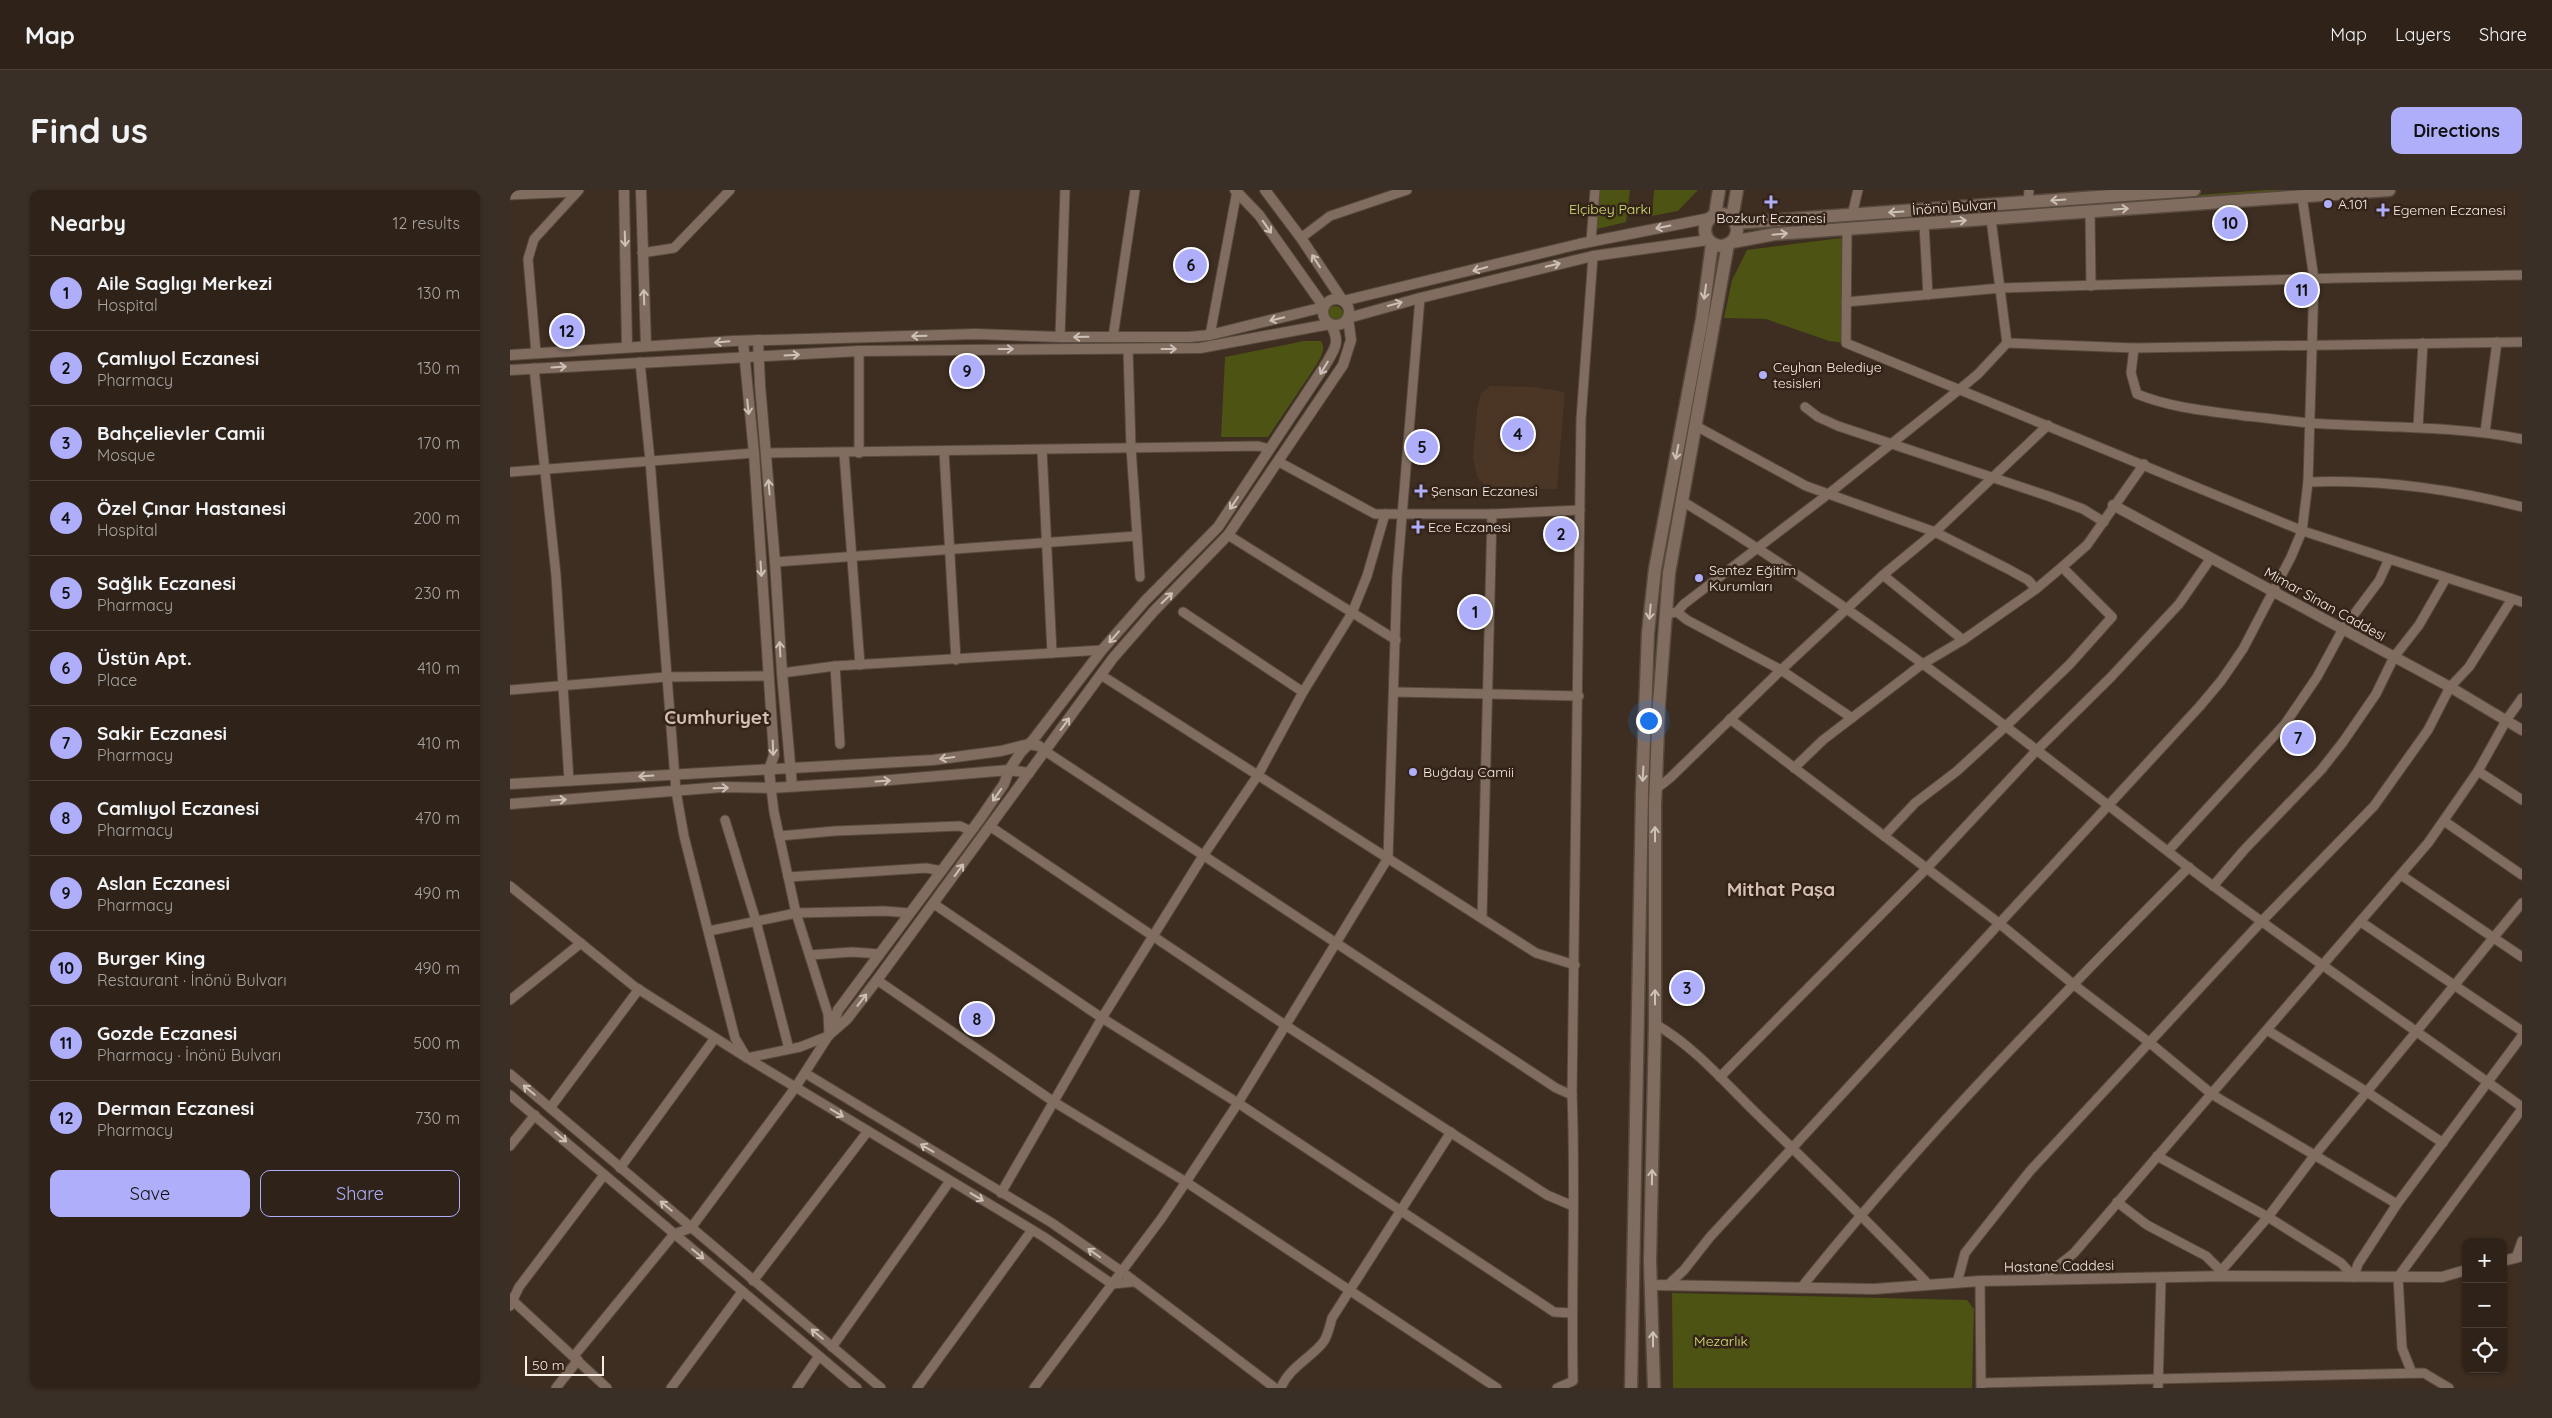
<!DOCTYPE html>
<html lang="en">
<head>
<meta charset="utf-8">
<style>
	:root { --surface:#2e2219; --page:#3a2f26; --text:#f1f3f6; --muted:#a7a4a2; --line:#493f38; --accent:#aeaefa }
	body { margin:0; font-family:Quicksand,sans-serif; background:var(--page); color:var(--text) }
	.controls { position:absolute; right:15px; bottom:15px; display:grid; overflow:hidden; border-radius:10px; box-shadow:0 1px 4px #0004 }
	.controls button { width:45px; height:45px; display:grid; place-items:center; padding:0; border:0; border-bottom:1px solid var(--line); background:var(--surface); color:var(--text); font:25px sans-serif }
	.scale { position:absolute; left:15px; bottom:12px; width:79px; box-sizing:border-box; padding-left:5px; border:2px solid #f7ece4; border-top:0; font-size:14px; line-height:18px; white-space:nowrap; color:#f7ece4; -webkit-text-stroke:4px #332318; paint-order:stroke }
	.you { position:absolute; left:1138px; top:530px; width:18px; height:18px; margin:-12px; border:4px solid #fff; border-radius:50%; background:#1a73e8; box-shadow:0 0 0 8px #1a73e833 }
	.badge { display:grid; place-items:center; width:32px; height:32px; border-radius:50%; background:var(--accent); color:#111; font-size:16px; font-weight:700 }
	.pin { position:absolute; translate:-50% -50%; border:2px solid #fff; box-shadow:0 1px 5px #0006 }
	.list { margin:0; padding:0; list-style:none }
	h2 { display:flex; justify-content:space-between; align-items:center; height:65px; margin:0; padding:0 20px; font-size:21px }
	h2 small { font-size:16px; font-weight:400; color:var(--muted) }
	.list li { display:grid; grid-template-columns:32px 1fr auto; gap:15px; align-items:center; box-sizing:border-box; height:75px; padding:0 20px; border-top:1px solid var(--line) }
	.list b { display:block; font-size:19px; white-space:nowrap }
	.list p { margin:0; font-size:16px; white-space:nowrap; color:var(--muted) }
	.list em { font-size:16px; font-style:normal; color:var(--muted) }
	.actions { display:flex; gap:10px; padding:15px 20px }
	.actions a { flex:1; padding:11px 0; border:1px solid var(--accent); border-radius:10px; text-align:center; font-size:18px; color:var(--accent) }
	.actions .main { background:var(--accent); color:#111 }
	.icon { flex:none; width:28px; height:28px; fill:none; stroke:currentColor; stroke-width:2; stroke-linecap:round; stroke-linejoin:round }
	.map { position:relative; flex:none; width:2012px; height:1198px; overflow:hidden; border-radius:10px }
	header { display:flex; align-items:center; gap:30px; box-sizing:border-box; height:70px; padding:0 25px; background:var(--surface); border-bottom:1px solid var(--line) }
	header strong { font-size:24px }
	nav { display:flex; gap:28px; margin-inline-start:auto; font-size:18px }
	.intro { display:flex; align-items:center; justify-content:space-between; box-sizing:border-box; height:120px; padding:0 30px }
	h1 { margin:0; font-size:35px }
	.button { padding:12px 22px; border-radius:10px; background:var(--accent); color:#111; font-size:18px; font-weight:700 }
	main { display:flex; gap:30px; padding:0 30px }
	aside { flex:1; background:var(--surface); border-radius:10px; box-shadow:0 1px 4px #0004 }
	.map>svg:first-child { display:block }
	.built { fill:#4b3525 }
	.green { fill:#4c5313 }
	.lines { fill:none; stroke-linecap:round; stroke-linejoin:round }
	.minor-casing { stroke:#57493e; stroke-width:11 }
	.tertiary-casing { stroke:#57493e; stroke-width:12 }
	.secondary-casing { stroke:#57493e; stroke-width:15 }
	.minor { stroke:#806d60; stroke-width:9 }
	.tertiary { stroke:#806d60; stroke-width:10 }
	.secondary { stroke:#806d60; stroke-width:12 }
	.oneway { stroke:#cdc0b6 }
	.poi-dot { fill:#aeaefa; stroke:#332318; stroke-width:2 }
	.labels { text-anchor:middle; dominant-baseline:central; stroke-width:5; stroke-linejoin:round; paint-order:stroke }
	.poi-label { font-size:14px; fill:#f7ece4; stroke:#332318; text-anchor:start }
	.street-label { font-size:14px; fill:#f7ece4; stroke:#332318 }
	.park-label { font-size:14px; fill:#d3e272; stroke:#332318 }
	.district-label { font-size:19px; font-weight:bold; fill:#d5bfb1; stroke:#332318 }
</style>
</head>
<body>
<header>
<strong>Map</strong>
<nav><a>Map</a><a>Layers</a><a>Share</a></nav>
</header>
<div class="intro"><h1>Find us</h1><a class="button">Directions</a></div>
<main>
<aside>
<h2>Nearby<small>12 results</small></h2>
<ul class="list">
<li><span class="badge">1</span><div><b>Aile Saglıgı Merkezi</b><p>Hospital</p></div><em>130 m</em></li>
<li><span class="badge">2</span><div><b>Çamlıyol Eczanesi</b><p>Pharmacy</p></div><em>130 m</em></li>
<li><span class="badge">3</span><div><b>Bahçelievler Camii</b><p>Mosque</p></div><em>170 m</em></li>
<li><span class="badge">4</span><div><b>Özel Çınar Hastanesi</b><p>Hospital</p></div><em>200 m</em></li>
<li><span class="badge">5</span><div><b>Sağlık Eczanesi</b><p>Pharmacy</p></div><em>230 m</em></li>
<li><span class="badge">6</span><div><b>Üstün Apt.</b><p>Place</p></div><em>410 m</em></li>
<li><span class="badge">7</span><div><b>Sakir Eczanesi</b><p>Pharmacy</p></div><em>410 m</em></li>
<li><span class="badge">8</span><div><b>Camlıyol Eczanesi</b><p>Pharmacy</p></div><em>470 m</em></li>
<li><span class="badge">9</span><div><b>Aslan Eczanesi</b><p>Pharmacy</p></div><em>490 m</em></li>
<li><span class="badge">10</span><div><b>Burger King</b><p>Restaurant · İnönü Bulvarı</p></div><em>490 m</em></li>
<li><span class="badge">11</span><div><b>Gozde Eczanesi</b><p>Pharmacy · İnönü Bulvarı</p></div><em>500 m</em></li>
<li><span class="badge">12</span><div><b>Derman Eczanesi</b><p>Pharmacy</p></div><em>730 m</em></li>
</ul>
<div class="actions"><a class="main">Save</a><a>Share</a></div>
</aside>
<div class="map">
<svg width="2012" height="1198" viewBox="0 0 2012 1198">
	<rect width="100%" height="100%" fill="#3e2d21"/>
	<polygon class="built" points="980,196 1023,197 1055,202 1047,299 977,298 967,287 963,268 967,220 971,203"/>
	<g class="green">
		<polygon points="1085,0 1120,0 1116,32 1087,39 1082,35"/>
		<polygon points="1144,0 1188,0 1168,21 1142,26"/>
		<polygon points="1756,0 1792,0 1238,40 1238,37"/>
		<polygon points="1331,48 1336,73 1336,153 1319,151 1256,129 1214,128 1222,90 1237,60"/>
		<circle cx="825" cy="124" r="8"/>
		<path d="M794 151H811C816 159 811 166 807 174L758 247H711L715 167Z"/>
		<polygon points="1162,1103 1457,1110 1464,1119 1462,1198 1163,1198"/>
	</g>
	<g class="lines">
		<g class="minor-casing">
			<g id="minor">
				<polyline points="0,5 67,2"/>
				<polyline points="1518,12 1519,0"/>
				<polyline points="1580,21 1581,96"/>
				<polyline points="1342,25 1348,0"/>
				<polyline points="1414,34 1418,105"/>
				<polyline points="1337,39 1336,153 1793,341 2012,412"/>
				<polyline points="791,48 820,26 897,0"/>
				<polyline points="1081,51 1085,0"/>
				<polyline points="132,63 164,58 220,0"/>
				<polyline points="1336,112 1491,98 1831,88 2012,85"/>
				<polyline points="700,145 727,1"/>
				<polyline points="550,147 555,0"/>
				<polyline points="603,147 625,0"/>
				<polyline points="1497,153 1624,158 2012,152"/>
				<path d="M1624 158 1621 183 1627 204C1661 218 1699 221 1735 226 1756 228 1778 231 1799 233 1871 238 1941 235 2012 249"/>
				<polyline points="618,159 621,258 630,387"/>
				<polyline points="26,163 18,69 24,49 69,0"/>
				<polyline points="130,172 140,270 166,601 174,646 225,848 237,868 534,1047 602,1094 623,1092"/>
				<polyline points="24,178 46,385 59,591"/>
				<polyline points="1295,217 1308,227 1328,236 1538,306 1573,319 1594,332"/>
				<polyline points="1186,236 1296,296 1425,342 1498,379 1518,390 1526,399"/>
				<polyline points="1908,237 1913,153"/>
				<polyline points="1975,242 1987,152"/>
				<polyline points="532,260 542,463"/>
				<polyline points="434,261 446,470"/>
				<polyline points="256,263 748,256 760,259"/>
				<polyline points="334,263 350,475"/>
				<polyline points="349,263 349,161"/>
				<polyline points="769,272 865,324 982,324 1070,320"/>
				<polyline points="0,282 244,263"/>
				<path d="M1798 292C1870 289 1942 299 2012 317"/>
				<path d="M1172 311C1350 418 1513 550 1678 677 1787 760 1901 836 2012 917"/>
				<polyline points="718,345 886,450"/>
				<polyline points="265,372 627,346"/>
				<polyline points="1373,385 1453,450"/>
				<polyline points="673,422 793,502"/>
				<polyline points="1167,422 1177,430 1271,480 1342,528"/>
				<polyline points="1155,424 1167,422 1174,414 1317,305 1450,199 1468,184 1497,153 1481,29"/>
				<polyline points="325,476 330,554"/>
				<polyline points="272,483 325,476 592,460"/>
				<polyline points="591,485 1026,763 1065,775"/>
				<polyline points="0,500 156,487 258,486"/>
				<polyline points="885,502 1069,506"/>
				<polyline points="1220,529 1490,734 1563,794 1640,853 1703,905 1887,1014"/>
				<polyline points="535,561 1046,898 1062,905"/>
				<polyline points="1284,578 1313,550 1411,475 1453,450 1526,399 1552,377 1577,355 1634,274"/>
				<polyline points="1968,581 2012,610"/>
				<polyline points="1146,599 1160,588 1271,480 1373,385 1425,342 1538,235"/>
				<polyline points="215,630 246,731 279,859"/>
				<polyline points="1934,631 2012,685"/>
				<polyline points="481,637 775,835 1037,1005 1063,1016"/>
				<polyline points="269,646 325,641 450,636 461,641"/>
				<polyline points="1374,646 1405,613 1447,581 1495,537 1560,474 1602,427 1552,377"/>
				<polyline points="1658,661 1775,534 1807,487 1833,439 1869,391 1879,369"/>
				<polyline points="1891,685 2012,767"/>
				<polyline points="278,687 416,678 432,681"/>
				<polyline points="0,696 125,797 237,868 290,857 318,846"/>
				<polyline points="1703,696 1735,659 1811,580 1833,552 1866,504 1884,467 1909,435 1936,388"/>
				<polyline points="424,714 592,828 728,913 1044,1122 1061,1123"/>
				<polyline points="972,727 982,324"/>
				<polyline points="1851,732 2012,841"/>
				<polyline points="199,741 286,723 374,721 400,723"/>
				<polyline points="300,765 342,762 370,764"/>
				<polyline points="367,790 544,912 676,992 987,1198"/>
				<polyline points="0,810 71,753"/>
				<path d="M1145 834C1184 856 1215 893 1247 924 1305 980 1362 1035 1417 1093"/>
				<polyline points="1757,840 1857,902 1933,953"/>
				<polyline points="295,883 542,1033 611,1081 765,1198"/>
				<polyline points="0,884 371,1198"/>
				<polyline points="1210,887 1417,678 1526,561 1601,487 1669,414 1701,368"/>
				<polyline points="0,905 347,1198"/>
				<polyline points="40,918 129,799"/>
				<polyline points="0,956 25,925"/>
				<polyline points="1647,966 1758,1027 1831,1073 1844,1087"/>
				<polyline points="110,978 205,848"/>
				<polyline points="491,1003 592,828 693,666 748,585 793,502 842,423 857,386 875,324"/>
				<polyline points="1607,1012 1637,1035 1696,1066 1714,1084"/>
				<polyline points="2006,1068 2012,1051"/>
				<polyline points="1711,1081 1758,1027 1804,966 2012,713"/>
				<polyline points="1844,1087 1848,1074 1887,1014 2012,846"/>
				<polyline points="1530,1090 1564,1063 1918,653 1968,581 1997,529 2012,508"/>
				<polyline points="243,1091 358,941"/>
				<polyline points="1470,1091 1471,1198"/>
				<polyline points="1447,1093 1455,1063 1520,981 1751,732 1864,616 1918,540 1940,497 1959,477 2002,409"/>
				<polyline points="1158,1095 1174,1080 1200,1047 1690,516 1711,491 1733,459 1781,367 1792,341 1798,292 1804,89 1792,6"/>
				<path d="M1291 1098C1410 949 1545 812 1679 677"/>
				<polyline points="0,1108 97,1198"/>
				<polyline points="0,1116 9,1097 94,985"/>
				<polyline points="322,1157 440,991"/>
				<polyline points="64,1166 164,1044 181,1038 285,898 319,845 318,824 286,723 264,622 261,598"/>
				<polyline points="1902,1183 1892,1158 1888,1087 2012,919"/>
				<polyline points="1471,1193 1914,1183 1939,1198"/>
				<polyline points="46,1198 68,1170"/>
				<polyline points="161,1198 232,1102"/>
				<polyline points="287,1198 309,1166"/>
				<polyline points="407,1198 522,1040"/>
				<polyline points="524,1198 651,1029 676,992 728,913 878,668 887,387 910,108"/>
				<path d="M771 1198C778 1178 804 1166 814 1151 818 1145 820 1135 822 1128L941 942"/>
				<path d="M1047 1198 1063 1191C1061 1095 1066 1000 1062 905L1071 229 1083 66"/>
				<polyline points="1648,1198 1651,1088"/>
			</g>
		</g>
		<g class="tertiary-casing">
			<g id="tertiary">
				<polyline points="114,0 117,157"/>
				<polyline points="131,0 136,156"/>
				<polyline points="755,0 791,48 833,111 1069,54 1200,28"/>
				<circle cx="826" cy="122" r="13"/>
				<polyline points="248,150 250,195 265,372 272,483 282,596"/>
				<polyline points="233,151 244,263 264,565 259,580 261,598"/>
				<polyline points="0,165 223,151 466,144 550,147 679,147 700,145 814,117 749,25 725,0"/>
				<path d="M0 180 349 161 690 158 820 134C832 152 824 160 814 177L708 337 635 411 592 460 523 550 511 562 499 580 494 594 470 629 328 820 319 845"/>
				<polyline points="1603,315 1940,497 2012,540"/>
				<polyline points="0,594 423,570 491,561 519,554 529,556 535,561"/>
				<polyline points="0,614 212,597 261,598 357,592 499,580 519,583"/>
				<polyline points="321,843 337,829 367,790 603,468 644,421 718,345 833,175 841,150 838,128 910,108 1083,66 1198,50"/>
				<polyline points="1993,1071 2012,1066"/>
				<polyline points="1143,1095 1364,1099 1470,1091 1716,1086 1932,1087 1956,1080"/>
			</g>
		</g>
		<g class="secondary-casing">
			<g id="secondary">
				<circle cx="1211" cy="40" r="16"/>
				<polyline points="1205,25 1209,0"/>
				<polyline points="1222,29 1227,0"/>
				<polyline points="1225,33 1684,0"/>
				<polyline points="1222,52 1265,44 1879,0"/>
				<polyline points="1121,1198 1132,603 1138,443 1145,379 1192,129 1202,54"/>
				<polyline points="1144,1198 1140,1071 1145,834 1145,615 1149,514 1159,383 1218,54"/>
			</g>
		</g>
		<use href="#minor" class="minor"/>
		<use href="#tertiary" class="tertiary"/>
		<use href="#secondary" class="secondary"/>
	</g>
	<defs><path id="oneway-shaft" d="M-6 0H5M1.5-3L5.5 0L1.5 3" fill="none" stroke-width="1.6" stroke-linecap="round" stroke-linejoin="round" transform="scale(1.25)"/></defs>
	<g class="oneway">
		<use href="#oneway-shaft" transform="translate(1548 10) rotate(176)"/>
		<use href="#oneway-shaft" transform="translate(1611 19) rotate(-4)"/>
		<use href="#oneway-shaft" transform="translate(1386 22) rotate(176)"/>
		<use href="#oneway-shaft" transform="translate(1449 31) rotate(-5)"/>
		<use href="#oneway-shaft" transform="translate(757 37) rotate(55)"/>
		<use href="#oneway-shaft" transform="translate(1153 37) rotate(169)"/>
		<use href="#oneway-shaft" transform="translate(1270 44) rotate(-5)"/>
		<use href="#oneway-shaft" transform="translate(115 49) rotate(88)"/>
		<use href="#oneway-shaft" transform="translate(806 71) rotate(-123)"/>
		<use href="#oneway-shaft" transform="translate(1043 75) rotate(-13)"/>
		<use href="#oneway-shaft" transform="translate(970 79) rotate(165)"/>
		<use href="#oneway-shaft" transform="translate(1195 102) rotate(98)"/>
		<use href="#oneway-shaft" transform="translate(134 107) rotate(-92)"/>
		<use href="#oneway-shaft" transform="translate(885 114) rotate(-15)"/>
		<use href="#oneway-shaft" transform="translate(767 129) rotate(167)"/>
		<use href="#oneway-shaft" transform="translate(409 146) rotate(178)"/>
		<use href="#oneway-shaft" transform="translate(571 147) rotate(179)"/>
		<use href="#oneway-shaft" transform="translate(212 152) rotate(175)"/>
		<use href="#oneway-shaft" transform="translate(496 159)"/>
		<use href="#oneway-shaft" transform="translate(659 159)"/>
		<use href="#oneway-shaft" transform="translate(282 165) rotate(-3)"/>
		<use href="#oneway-shaft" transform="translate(49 177) rotate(-4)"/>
		<use href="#oneway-shaft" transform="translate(814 178) rotate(121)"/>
		<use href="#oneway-shaft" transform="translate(238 217) rotate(84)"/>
		<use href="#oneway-shaft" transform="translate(1167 262) rotate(101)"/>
		<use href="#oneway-shaft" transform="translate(259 297) rotate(-95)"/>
		<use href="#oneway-shaft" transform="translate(724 313) rotate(124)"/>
		<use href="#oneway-shaft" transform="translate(251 379) rotate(86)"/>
		<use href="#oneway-shaft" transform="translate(657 408) rotate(-44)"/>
		<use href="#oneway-shaft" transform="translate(1140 422) rotate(95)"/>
		<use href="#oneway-shaft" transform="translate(604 447) rotate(131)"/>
		<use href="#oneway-shaft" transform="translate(270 459) rotate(-93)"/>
		<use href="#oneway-shaft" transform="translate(555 534) rotate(-54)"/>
		<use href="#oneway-shaft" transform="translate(263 558) rotate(88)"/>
		<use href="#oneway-shaft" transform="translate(437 568) rotate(172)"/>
		<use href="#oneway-shaft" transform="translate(1133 584) rotate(93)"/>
		<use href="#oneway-shaft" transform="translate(136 586) rotate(176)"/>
		<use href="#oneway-shaft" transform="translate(373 591) rotate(-4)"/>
		<use href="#oneway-shaft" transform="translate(211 598) rotate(-2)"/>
		<use href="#oneway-shaft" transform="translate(487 605) rotate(125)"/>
		<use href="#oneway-shaft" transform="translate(49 610) rotate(-4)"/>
		<use href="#oneway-shaft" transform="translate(1145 644) rotate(-90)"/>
		<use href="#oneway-shaft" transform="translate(449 680) rotate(-54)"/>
		<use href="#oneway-shaft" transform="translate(1145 807) rotate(-90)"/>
		<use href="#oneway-shaft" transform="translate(352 810) rotate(-52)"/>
		<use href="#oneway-shaft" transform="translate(19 900) rotate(-140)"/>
		<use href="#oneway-shaft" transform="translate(327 923) rotate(31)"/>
		<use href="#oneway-shaft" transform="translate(51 947) rotate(41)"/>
		<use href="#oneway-shaft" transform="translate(417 958) rotate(-149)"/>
		<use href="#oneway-shaft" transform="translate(1142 987) rotate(-89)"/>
		<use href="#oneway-shaft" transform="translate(467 1007) rotate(31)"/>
		<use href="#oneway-shaft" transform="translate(156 1016) rotate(-140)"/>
		<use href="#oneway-shaft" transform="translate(584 1063) rotate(-145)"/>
		<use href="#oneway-shaft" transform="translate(188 1064) rotate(40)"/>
		<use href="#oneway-shaft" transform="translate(307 1144) rotate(-140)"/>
		<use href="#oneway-shaft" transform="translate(1143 1149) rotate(-90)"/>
	</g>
	<g class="poi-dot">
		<path d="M1258.5 4.5h5v5h5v5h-5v5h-5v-5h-5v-5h5z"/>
		<circle cx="1818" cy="14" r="5"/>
		<path d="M1870.5 12.5h5v5h5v5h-5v5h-5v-5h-5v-5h5z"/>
		<circle cx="1253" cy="185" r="5"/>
		<path d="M908.5 293.5h5v5h5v5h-5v5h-5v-5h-5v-5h5z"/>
		<path d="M905.5 329.5h5v5h5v5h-5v5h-5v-5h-5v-5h5z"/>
		<circle cx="1189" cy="388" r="5"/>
		<circle cx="903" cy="582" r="5"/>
	</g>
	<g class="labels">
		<g class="poi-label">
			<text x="1828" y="14">A.101</text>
			<text x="1883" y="20">Egemen Eczanesi</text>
			<text x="1261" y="28" text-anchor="middle">Bozkurt Eczanesi</text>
			<text x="1263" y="177">Ceyhan Belediye<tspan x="1263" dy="16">tesisleri</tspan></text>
			<text x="921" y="301">Şensan Eczanesi</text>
			<text x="918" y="337">Ece Eczanesi</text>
			<text x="1199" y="380">Sentez Eğitim<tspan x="1199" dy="16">Kurumları</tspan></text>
			<text x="913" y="582">Buğday Camii</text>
		</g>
		<g class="street-label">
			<text transform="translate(1444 17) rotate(-4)">İnönü Bulvarı</text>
			<text transform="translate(1815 414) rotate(29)">Mimar Sinan Caddesi</text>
			<text transform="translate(1549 1076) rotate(-1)">Hastane Caddesi</text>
		</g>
		<g class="park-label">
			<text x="1100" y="19">Elçibey Parkı</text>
			<text x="1211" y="1151">Mezarlık</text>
		</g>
		<g class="district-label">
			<text x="207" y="527">Cumhuriyet</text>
			<text x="1271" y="699">Mithat Paşa</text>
		</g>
	</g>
</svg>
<div class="controls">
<button>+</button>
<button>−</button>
<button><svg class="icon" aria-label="locate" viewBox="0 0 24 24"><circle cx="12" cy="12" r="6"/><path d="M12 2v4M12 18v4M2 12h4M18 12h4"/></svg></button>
</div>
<div class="scale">50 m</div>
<div class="you"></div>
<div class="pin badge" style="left:965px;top:422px">1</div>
<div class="pin badge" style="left:1051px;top:344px">2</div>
<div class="pin badge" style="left:1177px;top:798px">3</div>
<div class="pin badge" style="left:1008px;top:244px">4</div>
<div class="pin badge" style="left:912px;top:257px">5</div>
<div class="pin badge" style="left:681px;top:75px">6</div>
<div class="pin badge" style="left:1788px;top:548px">7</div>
<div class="pin badge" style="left:467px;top:829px">8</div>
<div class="pin badge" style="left:457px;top:181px">9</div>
<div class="pin badge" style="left:1720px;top:33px">10</div>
<div class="pin badge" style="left:1792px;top:100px">11</div>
<div class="pin badge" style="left:57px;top:141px">12</div>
</div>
</main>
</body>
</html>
